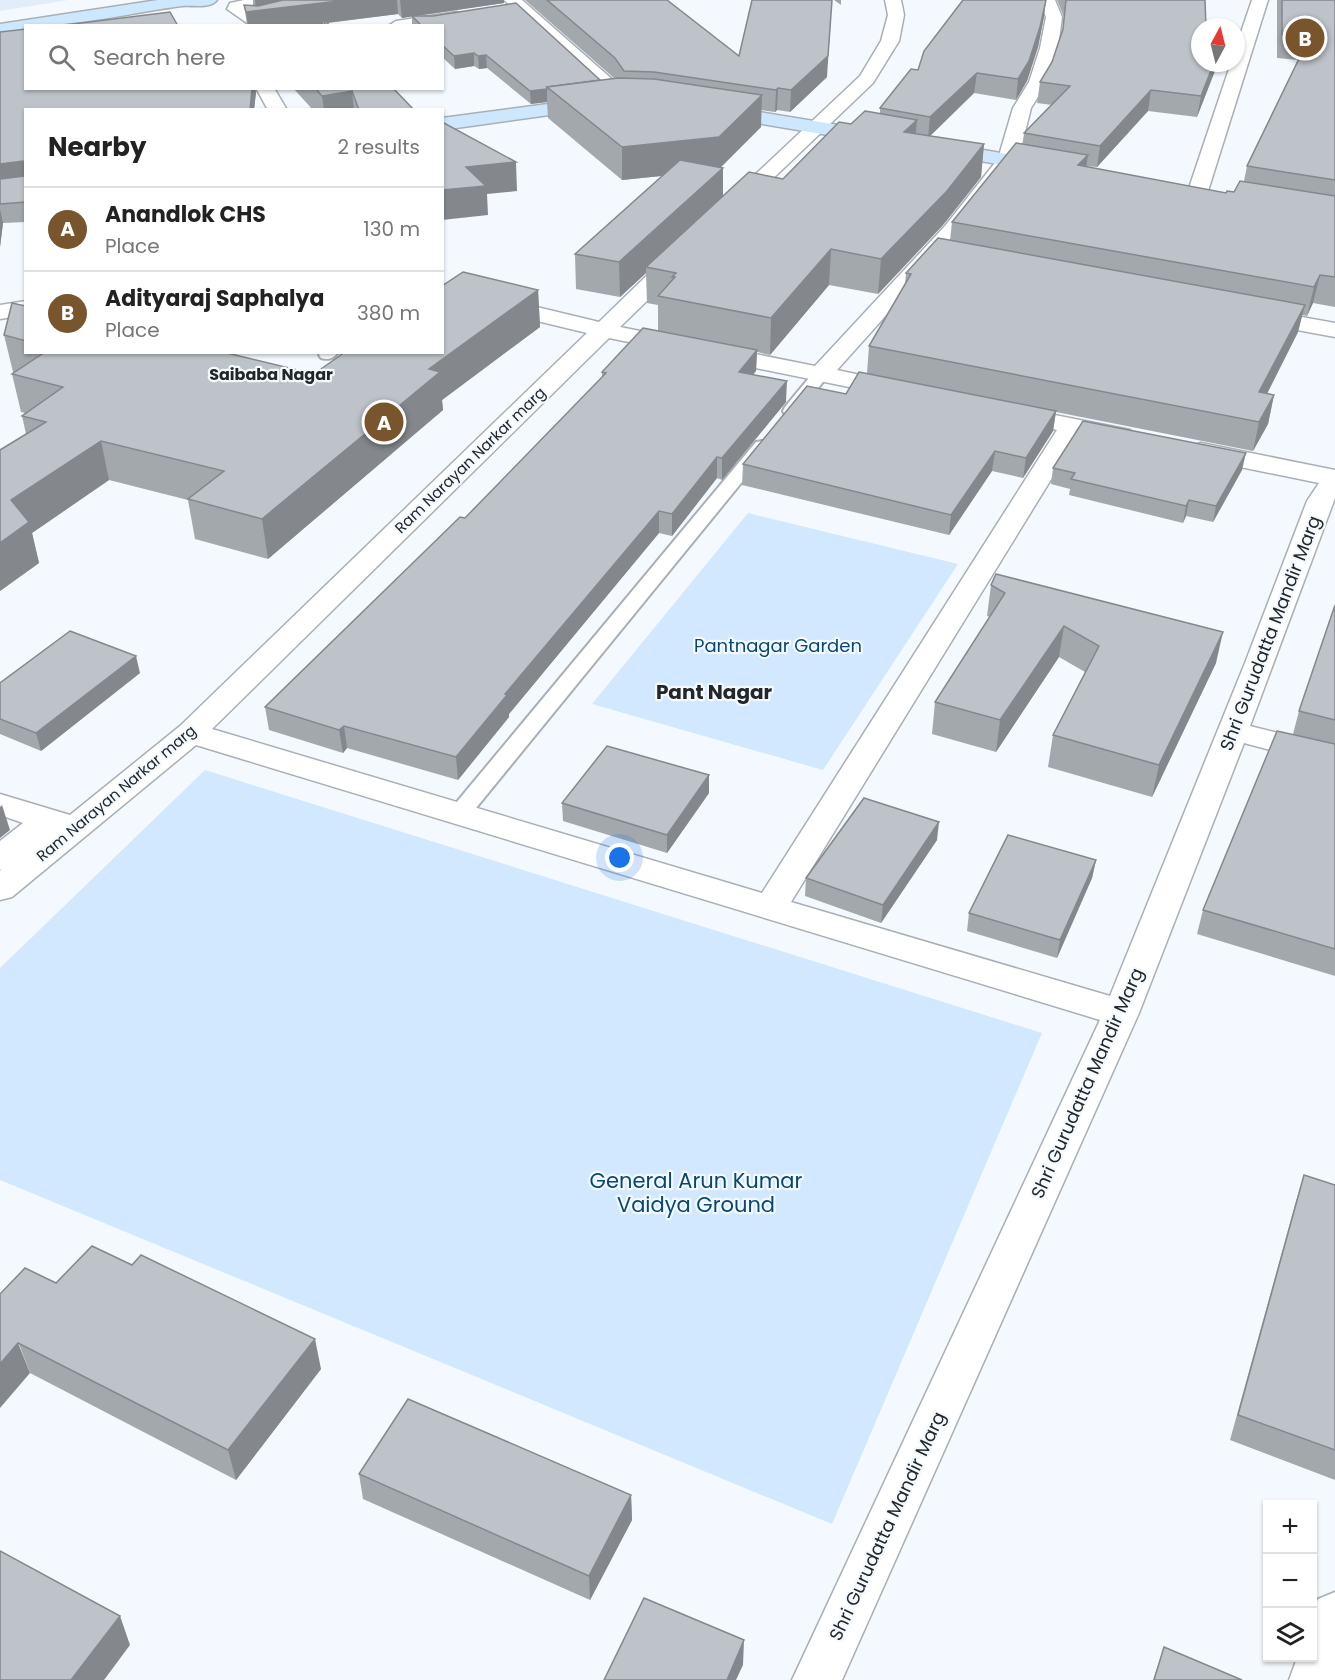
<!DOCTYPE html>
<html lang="en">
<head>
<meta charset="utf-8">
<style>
	:root { --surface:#fff; --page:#f2f2f2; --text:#222; --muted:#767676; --line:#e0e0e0; --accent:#79552e }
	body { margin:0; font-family:Poppins,sans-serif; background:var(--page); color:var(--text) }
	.controls { position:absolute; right:18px; bottom:18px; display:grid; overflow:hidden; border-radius:0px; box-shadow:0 2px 4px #0004 }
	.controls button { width:54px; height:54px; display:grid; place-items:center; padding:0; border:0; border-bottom:2px solid var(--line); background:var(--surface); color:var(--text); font:30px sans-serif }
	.compass { position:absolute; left:1191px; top:18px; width:54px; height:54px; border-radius:50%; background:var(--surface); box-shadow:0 2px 4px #0004; rotate:7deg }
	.you { position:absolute; left:620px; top:858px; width:21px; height:21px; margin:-15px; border:4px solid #fff; border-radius:50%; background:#1a73e8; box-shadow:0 0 0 9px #1a73e833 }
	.badge { display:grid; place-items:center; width:39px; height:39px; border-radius:50%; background:var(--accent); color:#fff; font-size:20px; font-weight:700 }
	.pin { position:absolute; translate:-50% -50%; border:3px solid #fff; box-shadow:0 2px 6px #0006 }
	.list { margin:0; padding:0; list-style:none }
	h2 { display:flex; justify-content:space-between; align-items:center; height:78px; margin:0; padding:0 24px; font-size:26px }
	h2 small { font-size:20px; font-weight:400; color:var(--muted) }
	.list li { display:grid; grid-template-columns:39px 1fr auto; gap:18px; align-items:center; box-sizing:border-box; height:84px; padding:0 24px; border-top:2px solid var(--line) }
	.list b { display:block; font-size:22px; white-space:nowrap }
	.list p { margin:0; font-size:20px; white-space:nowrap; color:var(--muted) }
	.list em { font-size:20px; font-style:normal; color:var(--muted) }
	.icon { flex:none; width:33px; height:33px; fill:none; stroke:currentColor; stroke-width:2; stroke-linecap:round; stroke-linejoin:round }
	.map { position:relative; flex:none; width:1335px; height:1680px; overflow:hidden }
	.search { position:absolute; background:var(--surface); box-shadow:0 2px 4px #0004; left:24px; top:24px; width:420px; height:66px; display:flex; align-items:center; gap:15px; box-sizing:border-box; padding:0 21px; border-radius:0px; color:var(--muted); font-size:22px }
	.panel { position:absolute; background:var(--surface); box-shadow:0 2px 4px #0004; left:24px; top:108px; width:420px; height:246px; border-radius:0px }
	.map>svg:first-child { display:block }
	.built { fill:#e1edf9 }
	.green { fill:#d1e8ff }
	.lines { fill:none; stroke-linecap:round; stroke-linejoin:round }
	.lane-casing { stroke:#a9afb4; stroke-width:4 }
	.street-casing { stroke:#a9afb4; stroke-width:3 }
	.secondary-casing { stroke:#a9afb4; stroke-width:3 }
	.lane { fill:#fff; fill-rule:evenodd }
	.street { fill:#fff; fill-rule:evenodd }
	.secondary { fill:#cde7fe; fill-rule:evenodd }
	.wall { fill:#a3a8ad }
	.shaded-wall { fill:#84888d }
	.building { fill:#bdc3c9; stroke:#84888d; stroke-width:1.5 }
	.labels { text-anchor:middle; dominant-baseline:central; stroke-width:4.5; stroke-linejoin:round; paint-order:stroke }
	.far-street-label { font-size:15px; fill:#232628; stroke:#f3f9ff }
	.far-neighbourhood-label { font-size:16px; font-weight:bold; fill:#232628; stroke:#f3f9ff }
	.street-label { font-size:18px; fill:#232628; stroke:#f3f9ff }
	.park-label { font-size:18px; fill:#064875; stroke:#f3f9ff }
	.neighbourhood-label { font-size:20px; font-weight:bold; fill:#232628; stroke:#f3f9ff }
	.near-park-label { font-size:21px; fill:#064875; stroke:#f3f9ff }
</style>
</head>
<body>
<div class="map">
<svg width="1335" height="1680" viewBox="0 0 1335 1680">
	<rect width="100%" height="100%" fill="#f3f9ff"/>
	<polygon class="built" points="0,0 68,0 0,11"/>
	<g class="green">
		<polygon points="748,513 958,564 823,770 592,704"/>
		<polygon points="205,770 1042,1033 832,1524 0,1180 0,968"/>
	</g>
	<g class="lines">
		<g class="lane-casing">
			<g id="lane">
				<path d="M321 352H338C333 359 329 360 321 358L319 355Z"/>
				<polygon points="820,370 826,372 828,375 826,378 797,415 785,415 783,411 785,407 814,372"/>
				<polygon points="762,441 768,442 771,446 768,450 467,819 459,821 451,819 448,814 451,809 756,442"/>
			</g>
		</g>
		<g class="street-casing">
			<g id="street">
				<polygon points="244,0 273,0 271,4 248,9 256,14 320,0 349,0 347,4 260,24 247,23 227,9 230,3"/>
				<polygon points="504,0 522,0 614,81 627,101 625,105 611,105 601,88"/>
				<polygon points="885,0 901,0 904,15 899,41 873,83 739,211 732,213 725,211 722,207 725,203 860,76 881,41 888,15"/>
				<polygon points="1039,0 1055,0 1062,17 1058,48 1047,82 1031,108 1018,160 959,234 837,370 907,385 910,390 907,395 898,397 609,338 212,729 762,893 1057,430 1001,418 998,413 1001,408 1010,406 1130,430 1134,435 1130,440 1121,443 1079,434 791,902 1110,996 1245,663 1307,501 1319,483 1201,459 1192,456 1188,451 1192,446 1201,443 1335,470 1335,498 1250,726 1335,747 1335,767 1244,743 1139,1013 842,1680 792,1680 1100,1020 196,745 12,897 0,900 0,871 2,869 0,870 0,841 23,823 0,815 0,794 70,815 180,726 587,333 442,298 442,284 599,322 671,252 679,251 687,252 690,257 687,262 620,327 815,366 945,226 998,159 1013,108 1029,82 1040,48 1046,17"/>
				<polygon points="1252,0 1268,0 1208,191 1205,195 1191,195 1188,191 1231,63 1236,63 1236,47"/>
				<polygon points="457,12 465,17 463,21 434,26 388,26 396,21"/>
				<polygon points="256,88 274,88 287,110 268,110"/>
				<polygon points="26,301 26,315 0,319 0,305"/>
				<polygon points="1257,309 1335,323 1335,337 1249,321 1246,316 1249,311"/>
				<polygon points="1335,1592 1335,1680 1289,1680 1297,1658 1312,1658 1312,1611 1318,1599"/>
			</g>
		</g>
		<g class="secondary-casing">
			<g id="secondary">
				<path d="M158 0H217C210 9 193 5 182 6 130 13 78 26 26 26V30L0 34V24Z"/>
				<polygon points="593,98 600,100 602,104 600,108 442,130 442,118"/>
				<polygon points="716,105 875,131 882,133 885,137 882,141 875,143 709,115 707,111 709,107"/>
				<polygon points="938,142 1047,161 1054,163 1057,167 1054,171 1047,173 931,152 928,148 931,144"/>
			</g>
		</g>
		<use href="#lane" class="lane"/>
		<use href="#street" class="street"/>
		<use href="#secondary" class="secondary"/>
	</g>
	<g class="wall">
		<polygon points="253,0 504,0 504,3 417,16 600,80 614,78 525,0 667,0 739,56 827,77 790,112 777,110 775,112 761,110 761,127 721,167 723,196 783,179 851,124 880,114 880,108 918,70 1044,17 1038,47 1027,81 1016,100 974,93 930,136 984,144 981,177 943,225 878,294 829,285 770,355 757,352 756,371 753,375 786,402 722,480 717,478 672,536 659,533 509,714 509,717 458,780 347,748 343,753 269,730 265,707 465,518 602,377 602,372 658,330 658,305 647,303 646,273 620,297 576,289 575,254 662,176 622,180 548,118 547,102 531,104 487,68 479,69 474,66 455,69 442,57 442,26 412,26 412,16 402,18 398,14 328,23 330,26 324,26 323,24 308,26 247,25 244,5 253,5"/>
		<polygon points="834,0 841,0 841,5"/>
		<polygon points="1057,0 1205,0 1200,63 1218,63 1197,117 1148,111 1097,167 1086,166 1086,167 1226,193 1234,192 1244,181 1247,166 1299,60 1277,58 1277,0 1335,0 1335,307 1313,303 1307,316 1302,315 1298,332 1267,394 1274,395 1268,424 1253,451 1056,412 1053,431 1023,478 992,471 949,535 742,485 743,464 846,394 867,373 869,346 905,284 906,273 950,240 952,222 1023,144 1024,133 1052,105 1037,103 1040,82 1052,62 1063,29 1064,17"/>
		<polygon points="0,32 256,92 254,110 26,110 26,222 3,223 0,247"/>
		<polygon points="293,88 393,88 414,110 313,110"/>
		<polygon points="538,290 540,327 442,400 443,410 268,559 195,539 188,500 109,480 32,533 39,563 0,591 26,434 22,416 25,413 21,412 12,374 14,373 13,372 4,335 26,306 26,352 223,352 314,374"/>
		<polygon points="1053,468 1242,470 1213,522 1186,516 1183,523 1069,495 1070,489 1051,484"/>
		<polygon points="991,585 1216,663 1152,797 1048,767 1053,735 1085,672 1059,657 996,752 932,734 935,702 990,617 987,616"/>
		<polygon points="1335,605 1335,976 1197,934 1203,910 1293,734 1299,711"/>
		<polygon points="140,673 41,751 0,734 0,683"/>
		<polygon points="709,775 709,793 667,853 563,821 562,803"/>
		<polygon points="937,840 881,923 805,896 806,878"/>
		<polygon points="1096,860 1092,878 1057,958 967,931 969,913"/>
		<polygon points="1304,1175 1335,1185 1335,1480 1230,1440 1296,1201"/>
		<polygon points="132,1265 321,1369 236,1480 30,1373 0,1294 56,1283"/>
		<polygon points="359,1474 631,1495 632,1520 590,1600 363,1499"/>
		<polygon points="1164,1647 1242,1680 1153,1680"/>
	</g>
	<g class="shaded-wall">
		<polygon points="255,0 397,0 398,14 325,23 323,18 323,24 308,26 248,26 246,12 256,11"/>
		<polygon points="400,0 504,0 504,3 402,18"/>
		<polygon points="832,0 827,77 790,112 791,90"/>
		<polygon points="1046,0 1044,17 1038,47 1027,81 1016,100 1018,79"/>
		<polygon points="474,53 474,66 455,69 454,56"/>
		<polygon points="486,55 487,68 479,69 478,56"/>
		<polygon points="1214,63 1218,63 1197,117 1201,96"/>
		<polygon points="977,73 974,93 928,138 930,117"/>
		<polygon points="252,88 255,88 256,92 254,110 250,110"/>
		<polygon points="778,88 777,110 775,112 776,90"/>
		<polygon points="547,89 547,102 531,104 530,91"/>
		<polygon points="1151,90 1148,111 1097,167 1100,146"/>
		<polygon points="352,91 354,110 324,110 322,96"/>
		<polygon points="762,95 761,127 718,170 622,180 622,147"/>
		<polygon points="917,120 914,152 904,132"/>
		<polygon points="984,144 981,177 943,225 878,294 881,259"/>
		<polygon points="1088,155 1084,182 1078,165"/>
		<polygon points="23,161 26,180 0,183 0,164"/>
		<polygon points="516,162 517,191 487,194 488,215 442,220 442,190 466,167"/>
		<polygon points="723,168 723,201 646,267 646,273 620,297 619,262"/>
		<polygon points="0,209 3,223 0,247"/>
		<polygon points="831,249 829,285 770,355 771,318"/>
		<polygon points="1320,275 1313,303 1307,316 1314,287"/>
		<polygon points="538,290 540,327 442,400 443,410 268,559 262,519 429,369"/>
		<polygon points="1305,305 1298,332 1253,421 1259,392"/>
		<polygon points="757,350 756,371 738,392 739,372"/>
		<polygon points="787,381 786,402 722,480 722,458"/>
		<polygon points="1274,395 1268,424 1253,451 1259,422"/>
		<polygon points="1056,411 1053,431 1023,478 1026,458"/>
		<polygon points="101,441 109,480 32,533 39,563 0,591 0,543 11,500"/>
		<polygon points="995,451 992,471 949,535 951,515"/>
		<polygon points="1246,453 1242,470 1213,522 1216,506"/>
		<polygon points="717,457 717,478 672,536 672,514"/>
		<polygon points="1189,500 1186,516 1183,523 1186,506"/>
		<polygon points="659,511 659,533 509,714 509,717 458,780 456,757 505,694"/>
		<polygon points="1064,626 1059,657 996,752 1000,720"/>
		<polygon points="1223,632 1216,663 1152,797 1159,765"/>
		<polygon points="136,656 140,673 41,751 36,733"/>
		<polygon points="344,726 347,748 343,753 339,730"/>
		<polygon points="709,775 709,793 667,853 667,835"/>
		<polygon points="2,805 10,830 0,838 0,807"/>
		<polygon points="939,822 937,840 881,923 883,905"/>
		<polygon points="1096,860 1092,878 1057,958 1060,940"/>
		<polygon points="315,1339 321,1369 236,1480 228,1450"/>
		<polygon points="18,1343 30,1373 0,1408 0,1364"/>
		<polygon points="631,1495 632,1520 590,1600 589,1576"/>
		<polygon points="120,1616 130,1645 104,1680 71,1680"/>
		<polygon points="744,1640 743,1665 736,1680 727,1680"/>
	</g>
	<g class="building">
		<polygon points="283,0 347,0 246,12 244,5 258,6"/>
		<polygon points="547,0 667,0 739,56 752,0 832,0 828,56 791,90 778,88 776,90 654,72 624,71 615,58"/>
		<polygon points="963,0 1046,0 1040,27 1029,61 1018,79 977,73 930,117 880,108 911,69 918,70 924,51"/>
		<polygon points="1066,0 1205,0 1206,27 1200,27 1200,63 1214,63 1201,96 1151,90 1100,146 1024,133 1070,86 1040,82 1052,62 1063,29"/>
		<polygon points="1282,0 1335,0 1335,180 1247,166 1310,36 1282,34"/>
		<polygon points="516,3 600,80 547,87 547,89 530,91 486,55 478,56 474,53 454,56 442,45 442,26 422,26 412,16 433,16"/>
		<polygon points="170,12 178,26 57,26"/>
		<polygon points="323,18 330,26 326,26"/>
		<polygon points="26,29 26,88 252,88 250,110 26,110 26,202 0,204 0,179 24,176 23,161 0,164 0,32"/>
		<polygon points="618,78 654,79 762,95 719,137 622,147 547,87"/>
		<polygon points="315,88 393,88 414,110 359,110 352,91 322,96"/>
		<polygon points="865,111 917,120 904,132 984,144 947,191 881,259 831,249 771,318 658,296 675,277 672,277 676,273 646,267 749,172 783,179 839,122 851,124"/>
		<polygon points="442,123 444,123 516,162 466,167 486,186 442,190"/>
		<polygon points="1016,143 1088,155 1078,165 1226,193 1227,191 1234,192 1240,181 1335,196 1335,277 1320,275 1314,287 952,222"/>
		<polygon points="680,160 723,168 619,262 575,254"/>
		<polygon points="938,238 1305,305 1259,392 1274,395 1259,422 869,346 911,274 906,273"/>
		<polygon points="463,272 538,290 429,369 440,372 262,519 188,499 224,471 101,441 11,500 29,522 0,543 0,450 46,422 22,416 63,387 12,374 45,352 223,352 314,374 345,352 442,352 442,286"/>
		<polygon points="12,303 26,306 26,341 4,335"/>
		<polygon points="643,328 757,350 739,372 787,381 722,458 717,457 672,514 659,511 505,694 507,695 456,757 344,726 339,730 265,707 460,517 465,518 606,373 602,372"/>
		<polygon points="859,372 1056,411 1026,458 995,451 951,515 743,464 807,386 846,394"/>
		<polygon points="1083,421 1246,453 1216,506 1189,500 1186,506 1071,479 1075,473 1053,468"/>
		<polygon points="996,574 1223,632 1159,765 1053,735 1099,646 1064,626 1000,720 935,702 1005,593 991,585"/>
		<polygon points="1335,605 1335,720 1299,711"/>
		<polygon points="70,631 136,656 36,733 0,719 0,683"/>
		<polygon points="1277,731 1335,744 1335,949 1203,910"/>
		<polygon points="607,746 709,775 667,835 562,803"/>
		<polygon points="864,798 939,822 883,905 806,878"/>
		<polygon points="1008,835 1096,860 1060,940 969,913"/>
		<polygon points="1304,1175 1335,1185 1335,1450 1238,1415"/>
		<polygon points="92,1246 132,1265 141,1255 315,1339 228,1450 18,1343 0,1364 0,1294 25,1268 56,1283"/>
		<polygon points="408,1399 631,1495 589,1576 359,1474"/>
		<polygon points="0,1551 120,1616 71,1680 0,1680"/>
		<polygon points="644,1598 744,1640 727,1680 604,1680"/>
		<polygon points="1164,1647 1242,1680 1154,1680"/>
	</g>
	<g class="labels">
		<g class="far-street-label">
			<text transform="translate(470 460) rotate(-44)">Ram Narayan Narkar marg</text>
			<text transform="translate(116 793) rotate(-40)">Ram Narayan Narkar marg</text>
		</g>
		<g class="far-neighbourhood-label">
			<text x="271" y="374">Saibaba Nagar</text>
		</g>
		<g class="street-label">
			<text transform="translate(1270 633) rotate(-69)">Shri Gurudatta Mandir Marg</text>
			<text transform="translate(1087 1083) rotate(-66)">Shri Gurudatta Mandir Marg</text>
			<text transform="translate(887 1526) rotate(-65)">Shri Gurudatta Mandir Marg</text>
		</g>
		<g class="park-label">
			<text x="778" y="645">Pantnagar Garden</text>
		</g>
		<g class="neighbourhood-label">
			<text x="714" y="692">Pant Nagar</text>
		</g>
		<g class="near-park-label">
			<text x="696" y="1180">General Arun Kumar<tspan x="696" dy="24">Vaidya Ground</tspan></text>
		</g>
	</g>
</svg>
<div class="controls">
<button>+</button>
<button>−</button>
<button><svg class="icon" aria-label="layers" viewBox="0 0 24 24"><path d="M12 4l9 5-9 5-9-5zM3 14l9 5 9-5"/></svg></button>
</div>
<svg class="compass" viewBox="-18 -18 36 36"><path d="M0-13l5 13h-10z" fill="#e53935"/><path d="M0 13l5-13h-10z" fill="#767676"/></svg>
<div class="you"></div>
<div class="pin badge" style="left:384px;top:422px">A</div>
<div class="pin badge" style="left:1305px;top:38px">B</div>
<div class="search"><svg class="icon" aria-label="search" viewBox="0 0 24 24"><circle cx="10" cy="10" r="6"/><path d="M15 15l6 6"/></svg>Search here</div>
<section class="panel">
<h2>Nearby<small>2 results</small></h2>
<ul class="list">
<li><span class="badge">A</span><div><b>Anandlok CHS</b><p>Place</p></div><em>130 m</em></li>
<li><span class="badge">B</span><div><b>Adityaraj Saphalya</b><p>Place</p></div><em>380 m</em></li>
</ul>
</section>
</div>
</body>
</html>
